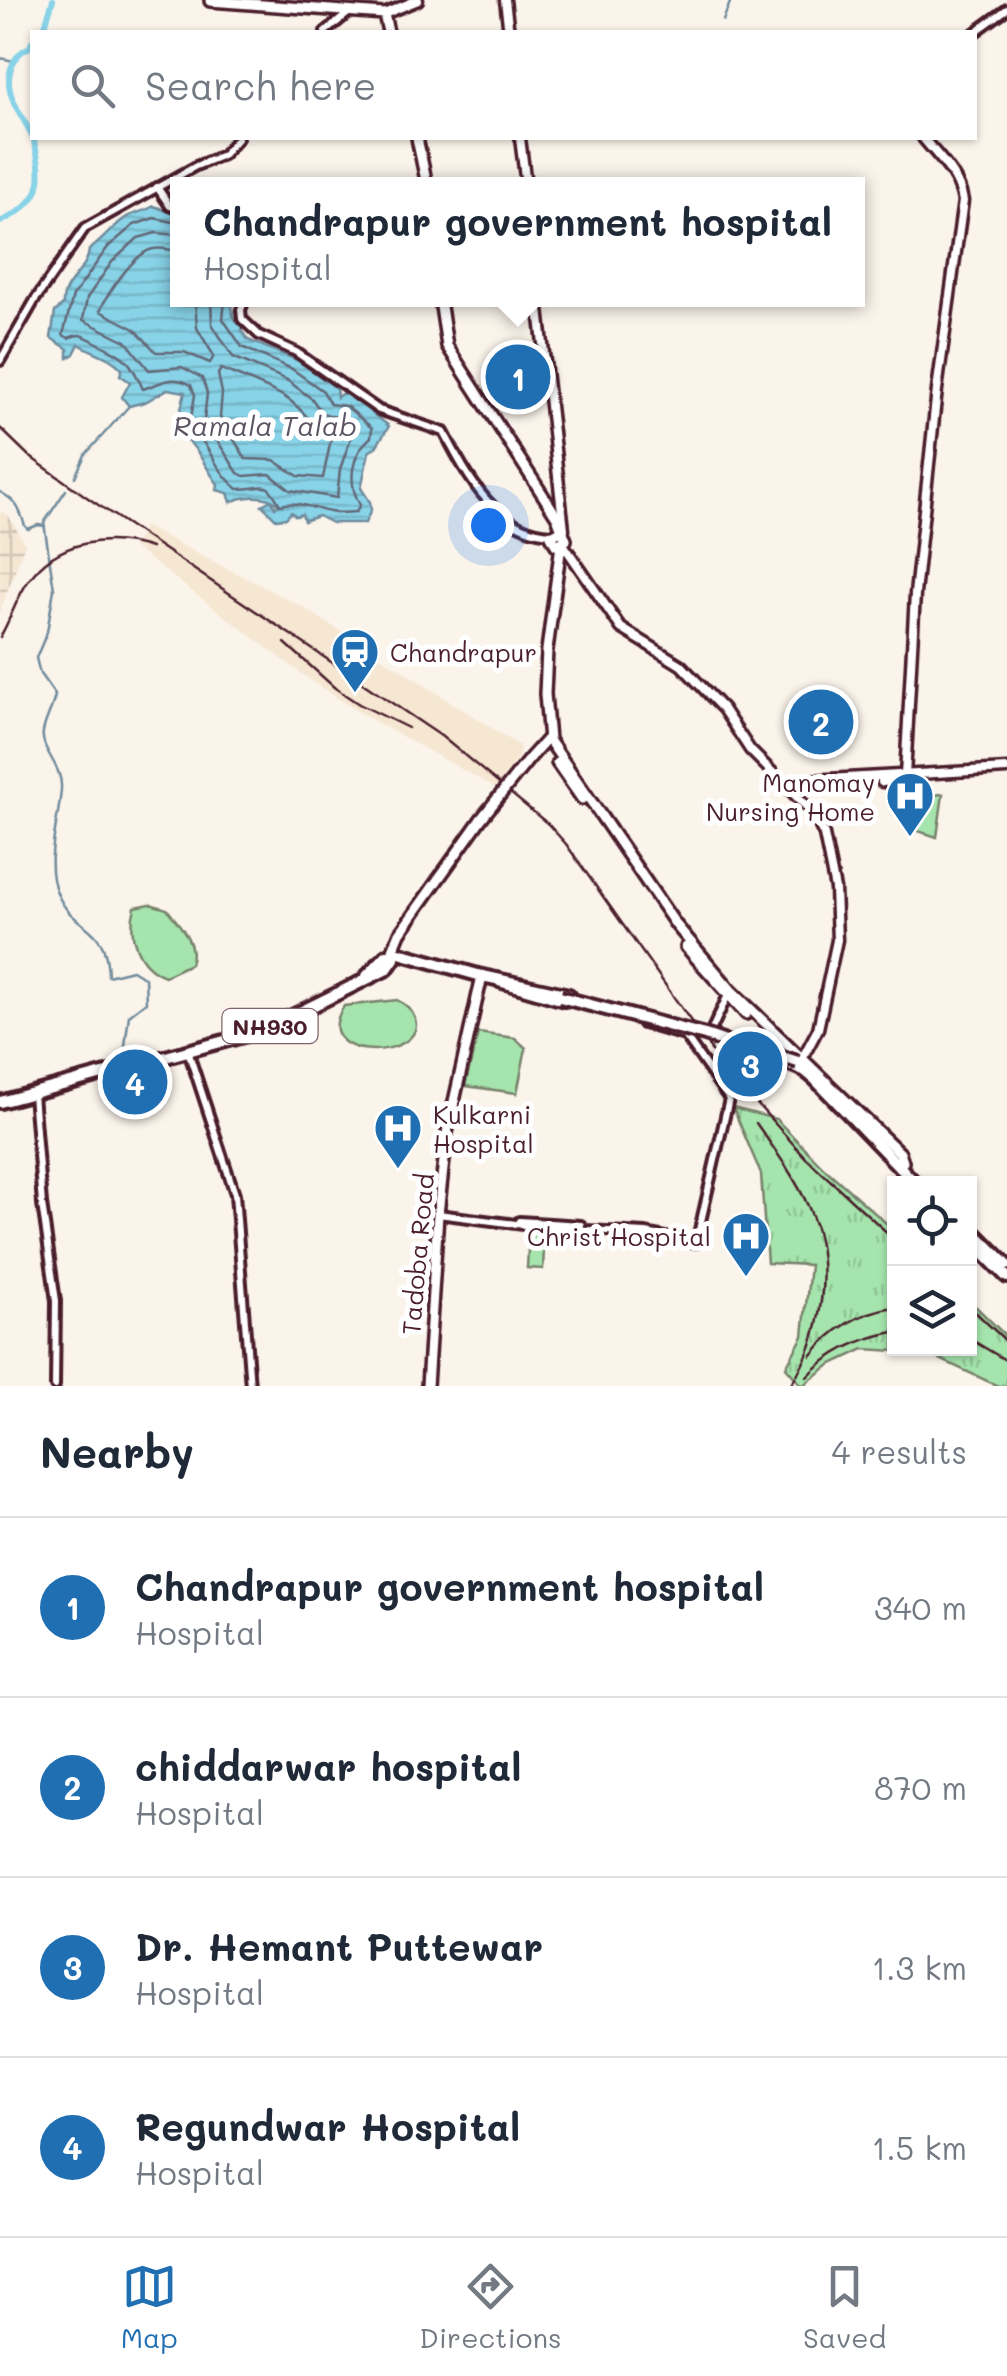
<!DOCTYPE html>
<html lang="en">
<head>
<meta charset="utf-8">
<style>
	:root { --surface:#fff; --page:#f2f2f3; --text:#1f2937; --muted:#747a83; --line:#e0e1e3; --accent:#1f6fb2 }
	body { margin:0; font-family:Mali,sans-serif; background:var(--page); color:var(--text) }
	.controls { position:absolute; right:30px; bottom:30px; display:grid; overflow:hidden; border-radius:0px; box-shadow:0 2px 8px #0004 }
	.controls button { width:90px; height:90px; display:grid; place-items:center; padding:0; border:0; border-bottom:2px solid var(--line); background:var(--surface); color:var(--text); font:50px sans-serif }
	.you { position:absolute; left:488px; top:525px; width:35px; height:35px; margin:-25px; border:8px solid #fff; border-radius:50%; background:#1a73e8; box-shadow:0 0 0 15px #1a73e833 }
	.badge { display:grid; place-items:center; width:65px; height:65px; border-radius:50%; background:var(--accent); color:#fff; font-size:32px; font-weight:700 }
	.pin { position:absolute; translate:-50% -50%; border:5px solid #fff; box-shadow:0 2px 10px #0006 }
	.popup { position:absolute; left:170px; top:177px; width:695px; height:130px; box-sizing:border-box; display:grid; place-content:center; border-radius:0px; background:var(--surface); filter:drop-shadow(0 2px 8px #0005); font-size:32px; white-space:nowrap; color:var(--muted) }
	.popup b { font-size:38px; color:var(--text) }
	.popup::after { content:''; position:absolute; left:50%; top:100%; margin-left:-20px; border:20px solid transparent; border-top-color:var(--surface) }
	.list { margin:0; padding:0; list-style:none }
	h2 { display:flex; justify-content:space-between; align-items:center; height:130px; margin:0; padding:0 40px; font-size:42px }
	h2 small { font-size:32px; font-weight:400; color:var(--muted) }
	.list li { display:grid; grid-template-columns:65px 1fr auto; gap:30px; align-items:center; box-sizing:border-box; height:180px; padding:0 40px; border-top:2px solid var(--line) }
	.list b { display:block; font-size:38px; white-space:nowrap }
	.list p { margin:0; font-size:32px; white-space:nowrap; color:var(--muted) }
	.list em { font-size:32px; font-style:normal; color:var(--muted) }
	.icon { flex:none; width:55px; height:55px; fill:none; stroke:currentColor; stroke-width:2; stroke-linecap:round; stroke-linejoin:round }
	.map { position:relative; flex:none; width:1007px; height:1386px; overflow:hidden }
	.search { position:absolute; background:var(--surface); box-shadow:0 2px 8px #0004; left:30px; right:30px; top:30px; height:110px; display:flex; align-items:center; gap:25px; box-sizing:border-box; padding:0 35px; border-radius:0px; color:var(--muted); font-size:38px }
	.sheet { height:850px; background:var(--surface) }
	nav { display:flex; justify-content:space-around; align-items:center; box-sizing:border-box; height:140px; border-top:2px solid var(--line); background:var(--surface); font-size:28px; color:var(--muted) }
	nav a { display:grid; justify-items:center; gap:5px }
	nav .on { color:var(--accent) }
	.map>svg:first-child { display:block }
	.built { fill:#f6e7d3 }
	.industrial { fill:url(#industrial-grid) }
	.grass { fill:url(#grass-tufts); stroke:#78826c; stroke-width:2.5 }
	.green { fill:#a5e5ad; stroke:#78826c; stroke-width:2.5 }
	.water { fill:url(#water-rules); stroke:#6f8b9c; stroke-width:2.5 }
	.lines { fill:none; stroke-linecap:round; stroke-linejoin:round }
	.shore { stroke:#636777; stroke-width:2.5 }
	.stream { stroke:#6f8b9c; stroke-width:2.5 }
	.river { stroke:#88d3e8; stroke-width:6 }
	.tertiary-casing { stroke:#4a1f2b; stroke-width:14 }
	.secondary-casing { stroke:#4a1f2b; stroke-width:15 }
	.primary-casing { stroke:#4a1f2b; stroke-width:16 }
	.trunk-casing { stroke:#4a1f2b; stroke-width:18 }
	.tertiary { stroke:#fff; stroke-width:6 }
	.secondary { stroke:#fff; stroke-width:8 }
	.primary { stroke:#fff; stroke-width:9 }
	.trunk { stroke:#fff; stroke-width:10 }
	.rail { stroke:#4a1f2b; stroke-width:2.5 }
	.primary-bridge-casing { stroke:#4a1f2b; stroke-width:16; stroke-linecap:butt }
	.trunk-bridge-casing { stroke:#4a1f2b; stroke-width:18; stroke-linecap:butt }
	.primary-bridge { stroke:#fff; stroke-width:9 }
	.trunk-bridge { stroke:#fff; stroke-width:10 }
	.labels { text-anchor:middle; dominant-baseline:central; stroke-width:10; stroke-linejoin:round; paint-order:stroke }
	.shield { fill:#fff; stroke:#80626b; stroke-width:2.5 }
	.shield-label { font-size:22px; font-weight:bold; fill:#4a1f2b }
	.poi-label { font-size:25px; fill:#4a1f2b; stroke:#fff; text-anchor:start }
	.street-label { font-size:25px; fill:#4a1f2b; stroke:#fff }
	.water-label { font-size:28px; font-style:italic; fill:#5d5564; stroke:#fff }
</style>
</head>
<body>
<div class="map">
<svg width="1007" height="1386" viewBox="0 0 1007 1386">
	<defs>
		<pattern id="industrial-grid" width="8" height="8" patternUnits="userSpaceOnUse" patternTransform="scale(2.5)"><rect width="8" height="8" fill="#f6e7d3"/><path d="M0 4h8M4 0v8" fill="none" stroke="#d4c6b5"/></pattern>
		<pattern id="grass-tufts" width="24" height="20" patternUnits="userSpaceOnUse" patternTransform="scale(2.5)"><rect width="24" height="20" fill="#a5e5ad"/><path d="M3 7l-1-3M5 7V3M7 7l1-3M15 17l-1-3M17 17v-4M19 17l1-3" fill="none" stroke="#90c495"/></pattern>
		<pattern id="water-rules" width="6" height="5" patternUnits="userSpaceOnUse" patternTransform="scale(2.5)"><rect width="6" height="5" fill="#88d3e8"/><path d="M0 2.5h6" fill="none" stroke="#77b5c7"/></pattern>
	</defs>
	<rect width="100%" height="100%" fill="#fbf4eb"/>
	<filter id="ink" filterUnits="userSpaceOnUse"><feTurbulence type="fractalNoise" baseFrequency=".01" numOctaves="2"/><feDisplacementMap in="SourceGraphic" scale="20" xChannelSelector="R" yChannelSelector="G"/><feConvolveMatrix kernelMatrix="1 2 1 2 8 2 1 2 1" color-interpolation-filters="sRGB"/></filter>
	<g filter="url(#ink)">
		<polygon class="built" points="144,526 301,606 520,746 518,757 497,789 362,714 310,680 133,547"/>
		<polygon class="industrial" points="0,511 8,515 25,544 0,611"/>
		<polygon class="grass" points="733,1108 776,1119 824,1168 894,1230 894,1348 970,1348 970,1301 1007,1337 1007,1386 998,1386 927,1353 864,1349 830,1365 802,1386 786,1367 803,1336 810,1265 767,1263 761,1174"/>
		<g class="green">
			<polygon points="943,794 937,837 918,831 923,796"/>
			<path d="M150 904 167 909C179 925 198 943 190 964L165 976C137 966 127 935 135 907Z"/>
			<path d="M397 1000C407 1005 415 1012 416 1024 416 1061 308 1061 344 1006Z"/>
			<polygon points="478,1033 515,1038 526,1048 517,1093 465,1086"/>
			<polygon points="529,1230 545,1231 543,1269 527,1268"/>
		</g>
		<path class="water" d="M154 206 178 215V300H239L232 306 233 316 243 327 242 331 248 340 297 360 336 388 337 397 343 393 350 396 389 426 376 447 369 452 361 488 370 502 371 510 365 523H332L318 516 304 521 302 514 296 516 291 512 286 518 276 519 262 505 271 500 275 507 279 505C265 492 241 497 231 502L228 493 217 490 218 484C208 472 197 447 187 440L186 434 176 429 185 392 168 389 145 402 129 406 122 397 130 382 120 375 122 369C109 355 93 353 79 344L74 354 68 358V349L51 338 55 312 63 305C61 282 88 271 89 250 103 241 117 221 129 216 138 212 145 211 154 206Z"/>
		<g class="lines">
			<g class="shore">
				<path d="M178 223 154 218 134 225 108 247 73 296 63 335 69 338C80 333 82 335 92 340 124 358 127 353 143 389 161 383 172 374 191 385L195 395 190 423C208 445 216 471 238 489 267 489 265 477 280 505 298 500 313 509 330 512 337 514 349 512 356 512L360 505C347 482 351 454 371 437L372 428 346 406 330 404 323 391 292 369 242 347 223 319 225 300"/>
				<polyline points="178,235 156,233 138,238 112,262 87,298 83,320 126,341 149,370 182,367 202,378 207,393 204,420 238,473 244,476 270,474 290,490 337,498 340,469 354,429 343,419 322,413 312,399 287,380 233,357 212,324 211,300"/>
				<path d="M178 251C170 250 161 247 153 249 134 253 107 294 100 311L135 329 156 352H184L210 363 214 356 197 328 195 300"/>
				<path d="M221 369C241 377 262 385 281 395 302 405 309 426 332 434L323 478 298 476 274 460 246 459 220 417 222 393 218 374Z"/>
			</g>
			<g class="stream">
				<polyline points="723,21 731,0"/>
				<polyline points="0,58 14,61"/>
				<polyline points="75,477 85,455 129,406"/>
				<path d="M66 490 44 523 54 589 47 632 36 658 40 674 55 695C53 708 45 719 43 732 40 750 63 766 61 789 59 823 43 863 58 895 75 933 107 921 108 976L132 970 145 978 146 1002 129 1015 125 1046 129 1064"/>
				<path d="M0 492C17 501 20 510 25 526L28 529 38 525 45 526"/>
			</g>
			<g class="river">
				<polyline points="38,32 44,29 53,0"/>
				<path d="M32 42 30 47C20 51 18 55 13 63 0 92 21 111 32 136"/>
				<path d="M0 222C44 202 45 181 33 138"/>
			</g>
			<g class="tertiary-casing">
				<g id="tertiary">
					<polyline points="325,32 351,11"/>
					<polyline points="974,33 1007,9"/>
					<polyline points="157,187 170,206 178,209"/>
					<path d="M245 300 241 310 242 319 259 335 296 352 379 410 444 432C468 478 496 531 552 534"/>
					<polyline points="0,361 35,300 85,228 196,166 223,155 238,138"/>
					<polyline points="499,983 564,1002"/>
					<polyline points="714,1037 712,1029 729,993"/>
					<polyline points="188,1051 235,1194 250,1386"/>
					<polyline points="33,1094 42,1204 56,1301 55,1386"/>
					<polyline points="438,1214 547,1228 646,1233 696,1243 729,1099 685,1036 643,1024"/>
					<polyline points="519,1221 581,1225"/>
				</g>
			</g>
			<g class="secondary-casing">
				<g id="secondary">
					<polyline points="505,0 509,32"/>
					<polyline points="384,14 418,0"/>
					<polyline points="520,138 526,185"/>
					<polyline points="538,300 564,529"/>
					<polyline points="563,544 621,628 681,665 723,709 750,750 814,814 824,835 835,889 837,940 818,1029 802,1059"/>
					<path d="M905 776 915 594 937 390 963 201C959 175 939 158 923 138"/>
					<polyline points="882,782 918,780"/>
					<polyline points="787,785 810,780 1007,769"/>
				</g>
			</g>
			<g class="primary-casing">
				<g id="primary">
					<polyline points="210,1 384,14 388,32"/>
					<polyline points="417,138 427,185"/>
					<polyline points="440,300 447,346 557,517 566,540 556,545 551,536 561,531"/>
					<polyline points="561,545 547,650 545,694 549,740 676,925 731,990 900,1153 903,1162"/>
					<polyline points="529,759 548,738"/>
					<polyline points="557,763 582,799"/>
					<polyline points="686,947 746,1014"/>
					<polyline points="393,950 400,933 481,819"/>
					<polyline points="427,1386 438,1214 447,1133 482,976"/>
				</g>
			</g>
			<g class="trunk-casing">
				<g id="trunk">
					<polyline points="396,952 478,975 569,995"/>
					<polyline points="367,976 387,955"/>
					<polyline points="782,1061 804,1070 815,1079 916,1184"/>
					<polyline points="0,1102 243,1036 274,1025 387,969 394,959"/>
					<polyline points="970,1228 1007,1265"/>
					<polyline points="970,1240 1007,1277"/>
				</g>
			</g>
			<use href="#tertiary" class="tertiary"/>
			<use href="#secondary" class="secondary"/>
			<use href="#primary" class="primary"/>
			<use href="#trunk" class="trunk"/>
			<g class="rail">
				<polyline points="0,428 29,456 91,500 441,736 548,824 566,844 721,1064 805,1157 894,1239"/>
				<path d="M0 637C11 619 16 598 29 580 57 540 108 534 151 548"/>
				<polyline points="285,643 335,688 359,704 408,728"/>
				<path d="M756 1123C775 1150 795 1177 809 1208 833 1264 824 1336 790 1386"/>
				<polyline points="970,1307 1007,1342"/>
				<polyline points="970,1339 1007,1361"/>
				<path d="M811 1356C832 1329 860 1312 894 1307"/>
				<path d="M807 1377C830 1352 862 1338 894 1332"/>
			</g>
			<g class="primary-bridge-casing">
				<polyline id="primary-bridge" points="481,819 529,759"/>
			</g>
			<g class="trunk-bridge-casing">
				<g id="trunk-bridge">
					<polyline points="560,997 705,1035 781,1061"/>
					<polyline points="776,1055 798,1062"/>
				</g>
			</g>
			<use href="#primary-bridge" class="primary-bridge"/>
			<use href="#trunk-bridge" class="trunk-bridge"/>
		</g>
	</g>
	<defs>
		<g id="station-pin" transform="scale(2.5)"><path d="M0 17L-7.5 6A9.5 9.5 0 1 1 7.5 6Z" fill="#1f6fb2" stroke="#fff"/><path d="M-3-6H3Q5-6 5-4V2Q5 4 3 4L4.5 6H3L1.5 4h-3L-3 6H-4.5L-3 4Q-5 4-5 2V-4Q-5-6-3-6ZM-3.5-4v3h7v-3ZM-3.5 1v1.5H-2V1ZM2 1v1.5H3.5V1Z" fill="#fff"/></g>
		<g id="hospital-pin" transform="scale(2.5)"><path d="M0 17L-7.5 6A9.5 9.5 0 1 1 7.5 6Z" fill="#1f6fb2" stroke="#fff"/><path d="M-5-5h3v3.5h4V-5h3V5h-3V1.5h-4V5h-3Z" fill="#fff"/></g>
	</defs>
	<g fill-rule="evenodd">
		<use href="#station-pin" x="355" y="652"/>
		<use href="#hospital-pin" x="910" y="796"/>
		<use href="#hospital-pin" x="398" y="1128"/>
		<use href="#hospital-pin" x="746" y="1236"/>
	</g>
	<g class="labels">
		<rect class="shield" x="222.5" y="1009" width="95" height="34" rx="8"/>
		<g class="shield-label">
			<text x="270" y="1026">NH930</text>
		</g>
		<g class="poi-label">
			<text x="390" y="652">Chandrapur</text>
			<text x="875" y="782" text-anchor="end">Manomay<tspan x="875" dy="29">Nursing Home</tspan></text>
			<text x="433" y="1114">Kulkarni<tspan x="433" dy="29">Hospital</tspan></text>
			<text x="711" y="1236" text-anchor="end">Christ Hospital</text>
		</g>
		<g class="street-label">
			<text transform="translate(417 1254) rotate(-85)">Tadoba Road</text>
		</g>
		<g class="water-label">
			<text x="265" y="425">Ramala Talab</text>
		</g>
	</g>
</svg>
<div class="controls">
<button><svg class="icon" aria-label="locate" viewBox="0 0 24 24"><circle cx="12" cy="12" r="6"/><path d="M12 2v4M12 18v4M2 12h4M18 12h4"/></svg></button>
<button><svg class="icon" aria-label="layers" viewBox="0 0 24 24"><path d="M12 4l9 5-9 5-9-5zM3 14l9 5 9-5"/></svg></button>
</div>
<div class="you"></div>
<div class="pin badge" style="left:518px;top:377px">1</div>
<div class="popup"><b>Chandrapur government hospital</b>Hospital</div>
<div class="pin badge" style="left:821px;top:722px">2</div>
<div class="pin badge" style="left:750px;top:1064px">3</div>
<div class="pin badge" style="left:135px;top:1082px">4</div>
<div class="search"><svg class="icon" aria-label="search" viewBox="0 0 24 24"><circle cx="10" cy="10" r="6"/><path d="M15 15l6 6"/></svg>Search here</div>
</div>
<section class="sheet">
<h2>Nearby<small>4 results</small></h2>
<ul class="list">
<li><span class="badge">1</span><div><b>Chandrapur government hospital</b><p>Hospital</p></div><em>340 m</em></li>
<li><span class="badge">2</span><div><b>chiddarwar hospital</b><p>Hospital</p></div><em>870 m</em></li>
<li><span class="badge">3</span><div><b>Dr. Hemant Puttewar</b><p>Hospital</p></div><em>1.3 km</em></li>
<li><span class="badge">4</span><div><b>Regundwar Hospital</b><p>Hospital</p></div><em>1.5 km</em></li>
</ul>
</section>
<nav>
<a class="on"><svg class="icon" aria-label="map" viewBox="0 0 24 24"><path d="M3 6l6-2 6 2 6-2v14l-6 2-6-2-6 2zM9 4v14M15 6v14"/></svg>Map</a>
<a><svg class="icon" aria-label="directions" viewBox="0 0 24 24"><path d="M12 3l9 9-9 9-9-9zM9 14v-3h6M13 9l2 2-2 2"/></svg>Directions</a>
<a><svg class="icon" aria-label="saved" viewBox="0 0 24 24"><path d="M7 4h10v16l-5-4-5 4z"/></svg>Saved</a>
</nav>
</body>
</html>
